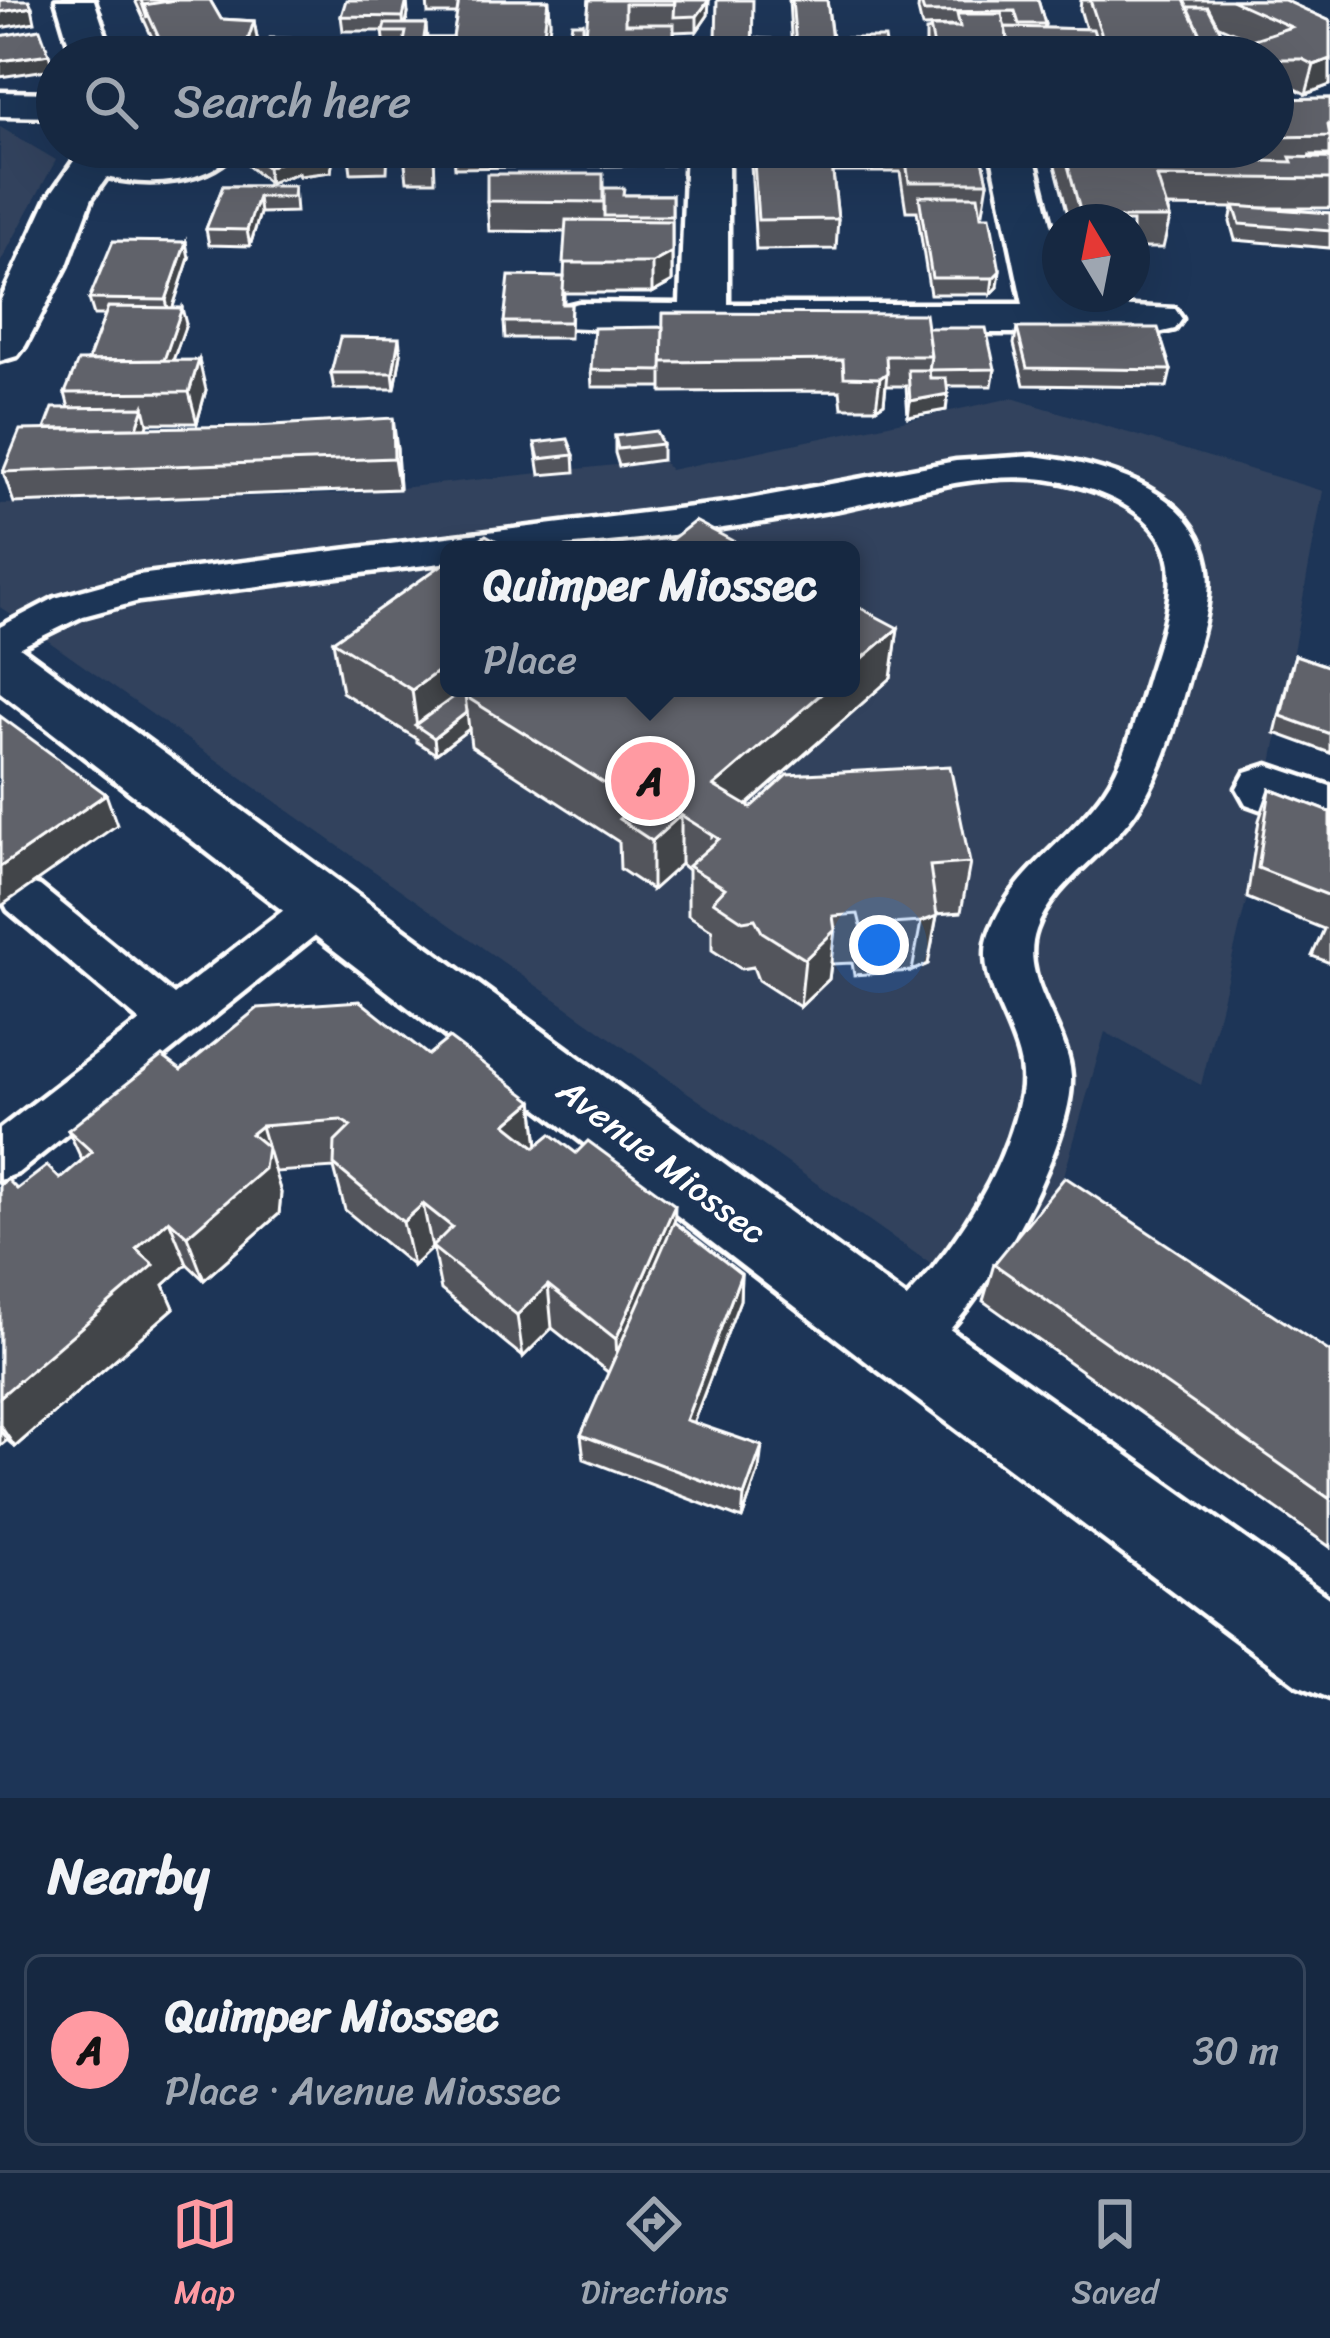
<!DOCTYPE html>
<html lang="en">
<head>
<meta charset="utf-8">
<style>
	:root { --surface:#162841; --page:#23344c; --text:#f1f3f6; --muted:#9ea6b1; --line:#35445a; --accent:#ff9aa2 }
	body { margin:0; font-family:Sriracha,sans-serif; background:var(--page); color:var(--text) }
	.compass { position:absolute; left:1042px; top:204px; width:108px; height:108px; border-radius:50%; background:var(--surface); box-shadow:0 12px 48px #0002; rotate:350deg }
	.you { position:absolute; left:879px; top:945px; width:42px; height:42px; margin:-30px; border:9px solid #fff; border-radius:50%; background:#1a73e8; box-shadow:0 0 0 18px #1a73e833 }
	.badge { display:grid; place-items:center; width:78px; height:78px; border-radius:50%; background:var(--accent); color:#111; font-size:39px; font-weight:700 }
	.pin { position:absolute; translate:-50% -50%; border:6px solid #fff; box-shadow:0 3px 12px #0006 }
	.popup { position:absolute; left:440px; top:541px; width:420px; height:156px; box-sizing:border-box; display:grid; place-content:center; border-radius:18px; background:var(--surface); filter:drop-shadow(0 3px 9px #0005); font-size:39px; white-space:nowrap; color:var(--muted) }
	.popup b { font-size:45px; color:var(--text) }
	.popup::after { content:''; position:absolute; left:50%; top:100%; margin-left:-24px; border:24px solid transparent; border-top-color:var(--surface) }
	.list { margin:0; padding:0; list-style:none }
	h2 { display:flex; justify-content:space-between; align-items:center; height:156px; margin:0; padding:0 48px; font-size:51px }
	h2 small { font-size:39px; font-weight:400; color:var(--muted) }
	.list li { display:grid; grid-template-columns:78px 1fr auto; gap:36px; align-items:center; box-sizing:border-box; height:192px; margin:0 24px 24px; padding:0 24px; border:3px solid var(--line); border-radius:18px }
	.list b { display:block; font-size:45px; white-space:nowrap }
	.list p { margin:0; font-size:39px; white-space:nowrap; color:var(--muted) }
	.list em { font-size:39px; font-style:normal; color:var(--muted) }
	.icon { flex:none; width:66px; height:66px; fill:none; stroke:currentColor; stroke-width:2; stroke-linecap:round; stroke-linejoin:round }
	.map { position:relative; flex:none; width:1330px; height:1798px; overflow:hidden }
	.search { position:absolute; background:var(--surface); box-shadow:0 12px 48px #0002; left:36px; right:36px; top:36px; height:132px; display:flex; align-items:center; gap:30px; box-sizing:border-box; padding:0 42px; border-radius:66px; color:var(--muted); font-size:45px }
	.sheet { height:372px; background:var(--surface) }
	nav { display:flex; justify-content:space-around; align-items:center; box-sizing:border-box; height:168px; border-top:3px solid var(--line); background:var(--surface); font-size:33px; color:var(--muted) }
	nav a { display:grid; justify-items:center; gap:6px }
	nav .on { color:var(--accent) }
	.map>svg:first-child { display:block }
	.built { fill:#31425d; fill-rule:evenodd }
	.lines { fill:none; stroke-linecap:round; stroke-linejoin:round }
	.service-casing { stroke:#fff; stroke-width:9 }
	.minor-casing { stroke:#fff; stroke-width:9 }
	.secondary-casing { stroke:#fff; stroke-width:9 }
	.service { fill:#1d3557; fill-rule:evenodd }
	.minor { fill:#1d3557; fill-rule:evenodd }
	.secondary { fill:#1d3557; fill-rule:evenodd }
	.wall { fill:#53545b; stroke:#fff; stroke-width:3; fill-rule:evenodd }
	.shaded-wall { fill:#43454a; stroke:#fff; stroke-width:3 }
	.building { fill:#60626a; stroke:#fff; stroke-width:3 }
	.labels { text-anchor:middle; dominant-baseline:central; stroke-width:9; stroke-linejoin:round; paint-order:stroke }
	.street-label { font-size:36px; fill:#fff; stroke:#1d3557 }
</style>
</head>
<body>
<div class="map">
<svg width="1330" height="1798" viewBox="0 0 1330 1798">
	<rect width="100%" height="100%" fill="#1d3557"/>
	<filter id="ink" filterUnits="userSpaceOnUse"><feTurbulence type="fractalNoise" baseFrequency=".00833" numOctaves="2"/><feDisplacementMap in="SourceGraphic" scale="24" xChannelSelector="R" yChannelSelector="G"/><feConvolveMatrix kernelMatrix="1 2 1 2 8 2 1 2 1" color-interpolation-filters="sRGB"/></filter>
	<g filter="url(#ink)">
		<g class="built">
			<polygon points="0,127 56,160 0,263"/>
			<path d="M1012 398 1323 491 1247 898 1201 1085 1105 1032 1053 1214 983 1301 0 607V504L344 494 662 460 670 470ZM449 550H851V688H449Z"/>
		</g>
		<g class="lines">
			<g class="service-casing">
				<g id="service">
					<path d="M1033 456C1097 463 1193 487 1207 563 1214 599 1198 644 1188 678 1176 721 1164 767 1140 805 1113 850 1053 881 1036 930 1018 981 1069 1027 1071 1077 1074 1147 968 1342 903 1367L884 1360 876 1342C888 1314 912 1294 931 1271 972 1220 1008 1160 1021 1094 1032 1036 968 985 991 929 1015 870 1071 840 1105 790 1127 758 1136 716 1147 680 1158 645 1174 601 1170 564 1162 506 1082 481 1033 478 963 473 896 499 828 511 703 533 576 550 449 550V562L139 601 83 616 0 657V627L55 598 138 575 733 502 956 461Z"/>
					<polygon points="24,881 40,886 174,995 306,893 322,888 338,893 345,905 338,917 18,1173 0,1180 0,1129 140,1021 8,910 2,898 8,886"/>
				</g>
			</g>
			<g class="minor-casing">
				<g id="minor">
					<polygon points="56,0 94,0 113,57 73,57"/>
					<polygon points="686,147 728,147 728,304 1023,304 990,147 1032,147 1060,260 1060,294 1068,294 1071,304 1175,309 1182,319 1175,329 1158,333 704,333 562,327 555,317 562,307 579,303 680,304"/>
					<polygon points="0,642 21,648 931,1316 1330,1599 1330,1698 1298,1685 875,1368 0,692"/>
					<polygon points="1268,765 1330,786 1330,834 1246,804 1237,788 1246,772"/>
				</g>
			</g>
			<g class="secondary-casing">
				<g id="secondary">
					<polygon points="0,92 57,93 57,117 0,116"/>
					<path d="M69 147H115L130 156 152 157 187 147H238C212 185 147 187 107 177L92 198 67 265 25 346 17 356 0 361V302L48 198 76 158Z"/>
				</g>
			</g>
			<use href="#service" class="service"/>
			<use href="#minor" class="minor"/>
			<use href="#secondary" class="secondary"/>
		</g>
		<g class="wall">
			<polygon points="135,0 210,0 221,19 254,21 259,49 257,57 161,57"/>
			<path d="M427 0H549L550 22 548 42H571L570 33 583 23 584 42H586L589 0H709L708 15 697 31 674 32V39L752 38 772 52H792L789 0H827L834 52H842L843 38 887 52 926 53V31L955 26 922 27 918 10 919 0H1038L1045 24 1044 28 1086 29 1080 9 1081 0H1284L1330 21V85L1306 94 1294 88H1273V57H331L402 51 403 47H385L383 31H343L341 16 408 14 406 24H426L427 38H453L457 14H428ZM1217 25 1251 40 1242 43H1227Z"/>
			<polygon points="1330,98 1330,208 1254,208 1330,213 1330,248 1235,240 1230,222 1233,208 1167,207 1170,218 1163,248 1132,248 1132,222 1070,222 1050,147 1148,147 1148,150 1160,158 1213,160 1207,147 1273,147 1273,99"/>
			<polygon points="238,147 388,147 387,172 351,173 349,157 333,157 331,172 299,176 298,173 269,183 241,160"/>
			<polygon points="403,147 672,147 672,165 455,168 454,153 434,153 435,181 407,181"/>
			<polygon points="750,147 980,147 988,182 983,212 980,212 998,287 991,294 930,294 917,211 906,211 900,172 833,172 838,219 836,249 756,250"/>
			<polygon points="223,186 294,186 296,212 260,213 250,246 209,245 206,229"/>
			<polygon points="604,188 624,195 672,195 672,282 652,293 564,293 564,304 571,304 570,338 505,338 504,322 564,277 566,232 489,231 487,201"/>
			<polygon points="189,258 172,308 186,324 173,360 206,390 197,423 148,423 147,428 397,449 399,489 14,503 3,472 69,408 65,393 88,361 105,315 94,315 89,299"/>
			<polygon points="927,328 995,369 992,386 947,386 946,410 908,417 906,386 886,386 884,403 876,408 842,408 840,391 662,392 662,373 662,387 592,387 591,370"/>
			<polygon points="1017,328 1171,370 1167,387 1024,385 1014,344"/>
			<polygon points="401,354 395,389 334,389 331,373"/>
			<polygon points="615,436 662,444 662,460 619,466 615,453"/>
			<polygon points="535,443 574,455 575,472 540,475"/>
			<polygon points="898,628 891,678 747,806 970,863 961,912 937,914 928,964 912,971 854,975 852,963 831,964 829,979 800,1007 758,980 753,967 741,969 712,950 712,930 688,915 688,870 681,864 652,890 620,869 619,842 471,746 469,729 436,754 417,742 417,739 342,692 333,641 449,688"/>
			<polygon points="1295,655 1330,667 1330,753 1275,733 1290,671"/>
			<polygon points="1270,789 1330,812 1330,963 1312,956 1324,929 1247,898 1259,820"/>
			<polygon points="428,1055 533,1101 538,1145 674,1222 741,1274 740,1300 693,1423 759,1470 742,1519 584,1459 581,1435 609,1373 552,1328 523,1357 441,1290 433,1249 432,1248 413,1266 345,1210 334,1168 274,1172 281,1193 279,1214 204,1280 187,1264 164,1285 174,1308 15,1447 7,1440 0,1446 0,1185 17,1189 60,1179 82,1160 68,1130 181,1070"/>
			<polygon points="994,1264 1330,1352 1330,1547 983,1301"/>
		</g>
		<g class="shaded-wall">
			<polygon points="141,0 206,0 144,5 147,18"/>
			<polygon points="407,0 408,14 404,31 403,17"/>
			<polygon points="548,0 550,22 546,57 541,57"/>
			<polygon points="709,0 708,15 697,31 697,16"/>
			<polygon points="32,7 35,22 0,28 0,12"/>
			<polygon points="254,21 259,49 257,57 246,57 245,49"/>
			<polygon points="325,39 326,57 318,57"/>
			<polygon points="49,54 53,69 0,77 0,61"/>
			<polygon points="1330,59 1330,85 1306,94 1314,65"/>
			<polygon points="294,147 331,147 333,157 331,172 299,176 298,173 269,183 267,167"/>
			<polygon points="258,197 260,213 250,246 247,230"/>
			<polygon points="186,242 189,258 170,316 166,300"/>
			<polygon points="672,252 672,282 652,293 652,263"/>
			<polygon points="1000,271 998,287 991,294 993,278"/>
			<polygon points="182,308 186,324 162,391 158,375"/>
			<polygon points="399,338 401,354 395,389 393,373"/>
			<polygon points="199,360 206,390 197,423 189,392"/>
			<polygon points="887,373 884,403 876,408 880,378"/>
			<polygon points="948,394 946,410 908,417 910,401"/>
			<polygon points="144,407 148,424 137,459 132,442"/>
			<polygon points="393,418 397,449 399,489 394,458"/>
			<polygon points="898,628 891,678 712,836 714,786 828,688 851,688 851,668"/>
			<polygon points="449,663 449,688 480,688 417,727 412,690"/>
			<polygon points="467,712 469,729 436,754 434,738"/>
			<polygon points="106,794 117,825 0,907 0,867"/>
			<polygon points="681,815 681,864 652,890 652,841"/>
			<polygon points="937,916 928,964 912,971 921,922"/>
			<polygon points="835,930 829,979 800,1007 805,959"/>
			<polygon points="533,1101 538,1147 512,1170 506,1124"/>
			<polygon points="261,1126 281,1193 279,1214 204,1280 187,1236 251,1134"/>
			<polygon points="423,1204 432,1248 413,1266 403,1222"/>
			<polygon points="675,1205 674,1249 618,1380 616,1339"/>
			<polygon points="169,1220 187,1264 164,1285 174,1308 15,1447 0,1425 0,1397 136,1249"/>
			<polygon points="741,1274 740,1300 685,1444 686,1420"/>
			<polygon points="548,1285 552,1328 523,1357 517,1315"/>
			<polygon points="0,1430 7,1440 0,1446"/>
			<polygon points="762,1446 759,1470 742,1519 744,1496"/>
		</g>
		<g class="building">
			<polygon points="0,0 29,0 32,7 0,12"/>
			<polygon points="175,0 210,0 221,19 254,21 245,49 188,50 159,38 144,5"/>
			<polygon points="346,0 407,0 403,17 341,16"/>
			<polygon points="459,0 548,0 541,57 450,57"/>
			<polygon points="589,0 675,0 674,4 625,4 625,24 674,24 674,39 716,40 717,0 753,0 752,57 584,57"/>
			<polygon points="675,0 709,0 697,16 674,17"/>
			<polygon points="792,0 827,0 834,57 797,57"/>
			<polygon points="920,0 1038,0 1045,24 1019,24 1015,11 924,12"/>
			<polygon points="1090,0 1184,0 1205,43 1242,43 1291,27 1231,0 1284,0 1330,21 1330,59 1314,65 1302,59 1273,59 1273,57 1109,57"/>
			<polygon points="1188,7 1208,7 1227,43 1205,43"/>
			<polygon points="957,14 1002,14 1011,57 936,57 930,27 960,27"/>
			<polygon points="572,23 583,23 583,33 570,33"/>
			<polygon points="385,24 426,24 424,38 453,38 450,57 331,57 332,50 402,51 406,32 383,32"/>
			<polygon points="1005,27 1093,29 1102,57 1011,57"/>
			<polygon points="40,29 49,54 0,61 0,36"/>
			<polygon points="270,38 325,39 318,57 264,57"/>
			<polygon points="752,38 771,39 772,52 795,52 795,57 752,57"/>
			<polygon points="843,38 885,38 887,52 930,53 931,57 834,57 834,52 844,52"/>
			<polygon points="546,42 586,42 584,57 543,57"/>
			<polygon points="1330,98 1330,125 1328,125 1330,136 1273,137 1273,99"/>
			<polygon points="241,147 294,147 296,157 267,167"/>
			<rect x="403" y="147" width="29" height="5"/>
			<rect x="603" y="147" width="69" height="2"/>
			<polygon points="753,147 830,147 838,219 758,220"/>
			<polygon points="904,147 980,147 988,182 909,182"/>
			<polygon points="1063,147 1114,147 1115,149 1158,150 1160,158 1292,162 1290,157 1330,158 1330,179 1157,177 1170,218 1082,218"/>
			<polygon points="1310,155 1330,155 1330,158 1311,158"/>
			<polygon points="487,174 603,174 603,202 487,201"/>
			<polygon points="223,186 294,186 293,197 258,197 247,230 206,229"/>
			<polygon points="604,188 624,188 623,195 672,195 672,216 604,216"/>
			<polygon points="919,196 978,196 981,216 990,216 1000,271 993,278 932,278"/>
			<polygon points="1234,206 1330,213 1330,231 1240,224"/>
			<polygon points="566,220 672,221 672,252 652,263 563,263"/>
			<polygon points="113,241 186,242 166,300 89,299"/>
			<polygon points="509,276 564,277 562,304 571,304 570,322 504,322"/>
			<polygon points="108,307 182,308 164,360 88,361"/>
			<polygon points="663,313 925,314 931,356 886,356 887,373 880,378 844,377 843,360 662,362"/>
			<polygon points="663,327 662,371 591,370 594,328"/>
			<polygon points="927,328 986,328 995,369 929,370 931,356"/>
			<polygon points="1017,328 1158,328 1171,370 1027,368"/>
			<polygon points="340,337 399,338 393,373 331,373"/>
			<polygon points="199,360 189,392 65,393 78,361"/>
			<polygon points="908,370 929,370 930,378 946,378 948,394 910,401"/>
			<polygon points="144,407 137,428 45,429 53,408"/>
			<polygon points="393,418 394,458 3,472 20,430 256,426"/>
			<polygon points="656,431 662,444 618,449 615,436"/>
			<polygon points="568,439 574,455 539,459 535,443"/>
			<polygon points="695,521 750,550 658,550"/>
			<polygon points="486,535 513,550 464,550"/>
			<polygon points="449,560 449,663 412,690 333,641"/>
			<polygon points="851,603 898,628 851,668"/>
			<polygon points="1295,655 1330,667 1330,734 1281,716"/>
			<polygon points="466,688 475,688 465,696 467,712 434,738 415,725"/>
			<polygon points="475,688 828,688 714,786 751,808 787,775 950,766 970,863 930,866 937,916 921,922 861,926 858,914 833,916 835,930 805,959 762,932 755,919 743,921 713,901 725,888 688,866 719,839 681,815 652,841 619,819 637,804 465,696"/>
			<polygon points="0,716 106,794 0,867"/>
			<polygon points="1270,789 1330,812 1330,896 1258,868"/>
			<polygon points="360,1001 428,1055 449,1038 533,1101 506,1124 535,1147 551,1134 576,1153 588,1141 675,1205 616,1339 548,1285 517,1315 432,1247 452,1227 423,1204 403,1222 334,1165 335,1142 351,1126 341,1120 261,1126 251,1134 267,1147 264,1169 187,1236 169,1220 136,1249 154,1265 0,1397 0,1185 7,1179 17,1189 47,1166 60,1179 92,1152 68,1130 162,1056 181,1070 258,1008"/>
			<polygon points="1065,1177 1330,1352 1330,1499 994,1264"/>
			<polygon points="674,1222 741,1274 686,1420 762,1446 744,1496 581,1435"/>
		</g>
	</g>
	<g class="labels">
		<g class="street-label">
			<text transform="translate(662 1161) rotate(37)">Avenue Miossec</text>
		</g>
	</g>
</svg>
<svg class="compass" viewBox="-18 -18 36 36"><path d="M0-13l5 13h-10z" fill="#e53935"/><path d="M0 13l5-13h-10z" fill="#9ea6b1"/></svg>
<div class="you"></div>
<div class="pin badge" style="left:650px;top:781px">A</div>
<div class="popup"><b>Quimper Miossec</b>Place</div>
<div class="search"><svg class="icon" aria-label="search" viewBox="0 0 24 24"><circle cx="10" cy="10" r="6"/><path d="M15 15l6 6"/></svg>Search here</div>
</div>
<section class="sheet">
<h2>Nearby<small></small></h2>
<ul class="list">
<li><span class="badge">A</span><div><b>Quimper Miossec</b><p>Place · Avenue Miossec</p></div><em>30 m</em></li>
</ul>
</section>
<nav>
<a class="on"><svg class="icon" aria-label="map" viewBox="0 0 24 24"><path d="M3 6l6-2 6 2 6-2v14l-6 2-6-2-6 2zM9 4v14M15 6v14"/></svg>Map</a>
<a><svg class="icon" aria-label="directions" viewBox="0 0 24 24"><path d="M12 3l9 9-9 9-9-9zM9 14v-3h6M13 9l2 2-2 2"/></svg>Directions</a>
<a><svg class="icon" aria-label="saved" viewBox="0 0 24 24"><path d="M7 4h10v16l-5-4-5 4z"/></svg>Saved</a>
</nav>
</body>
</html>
